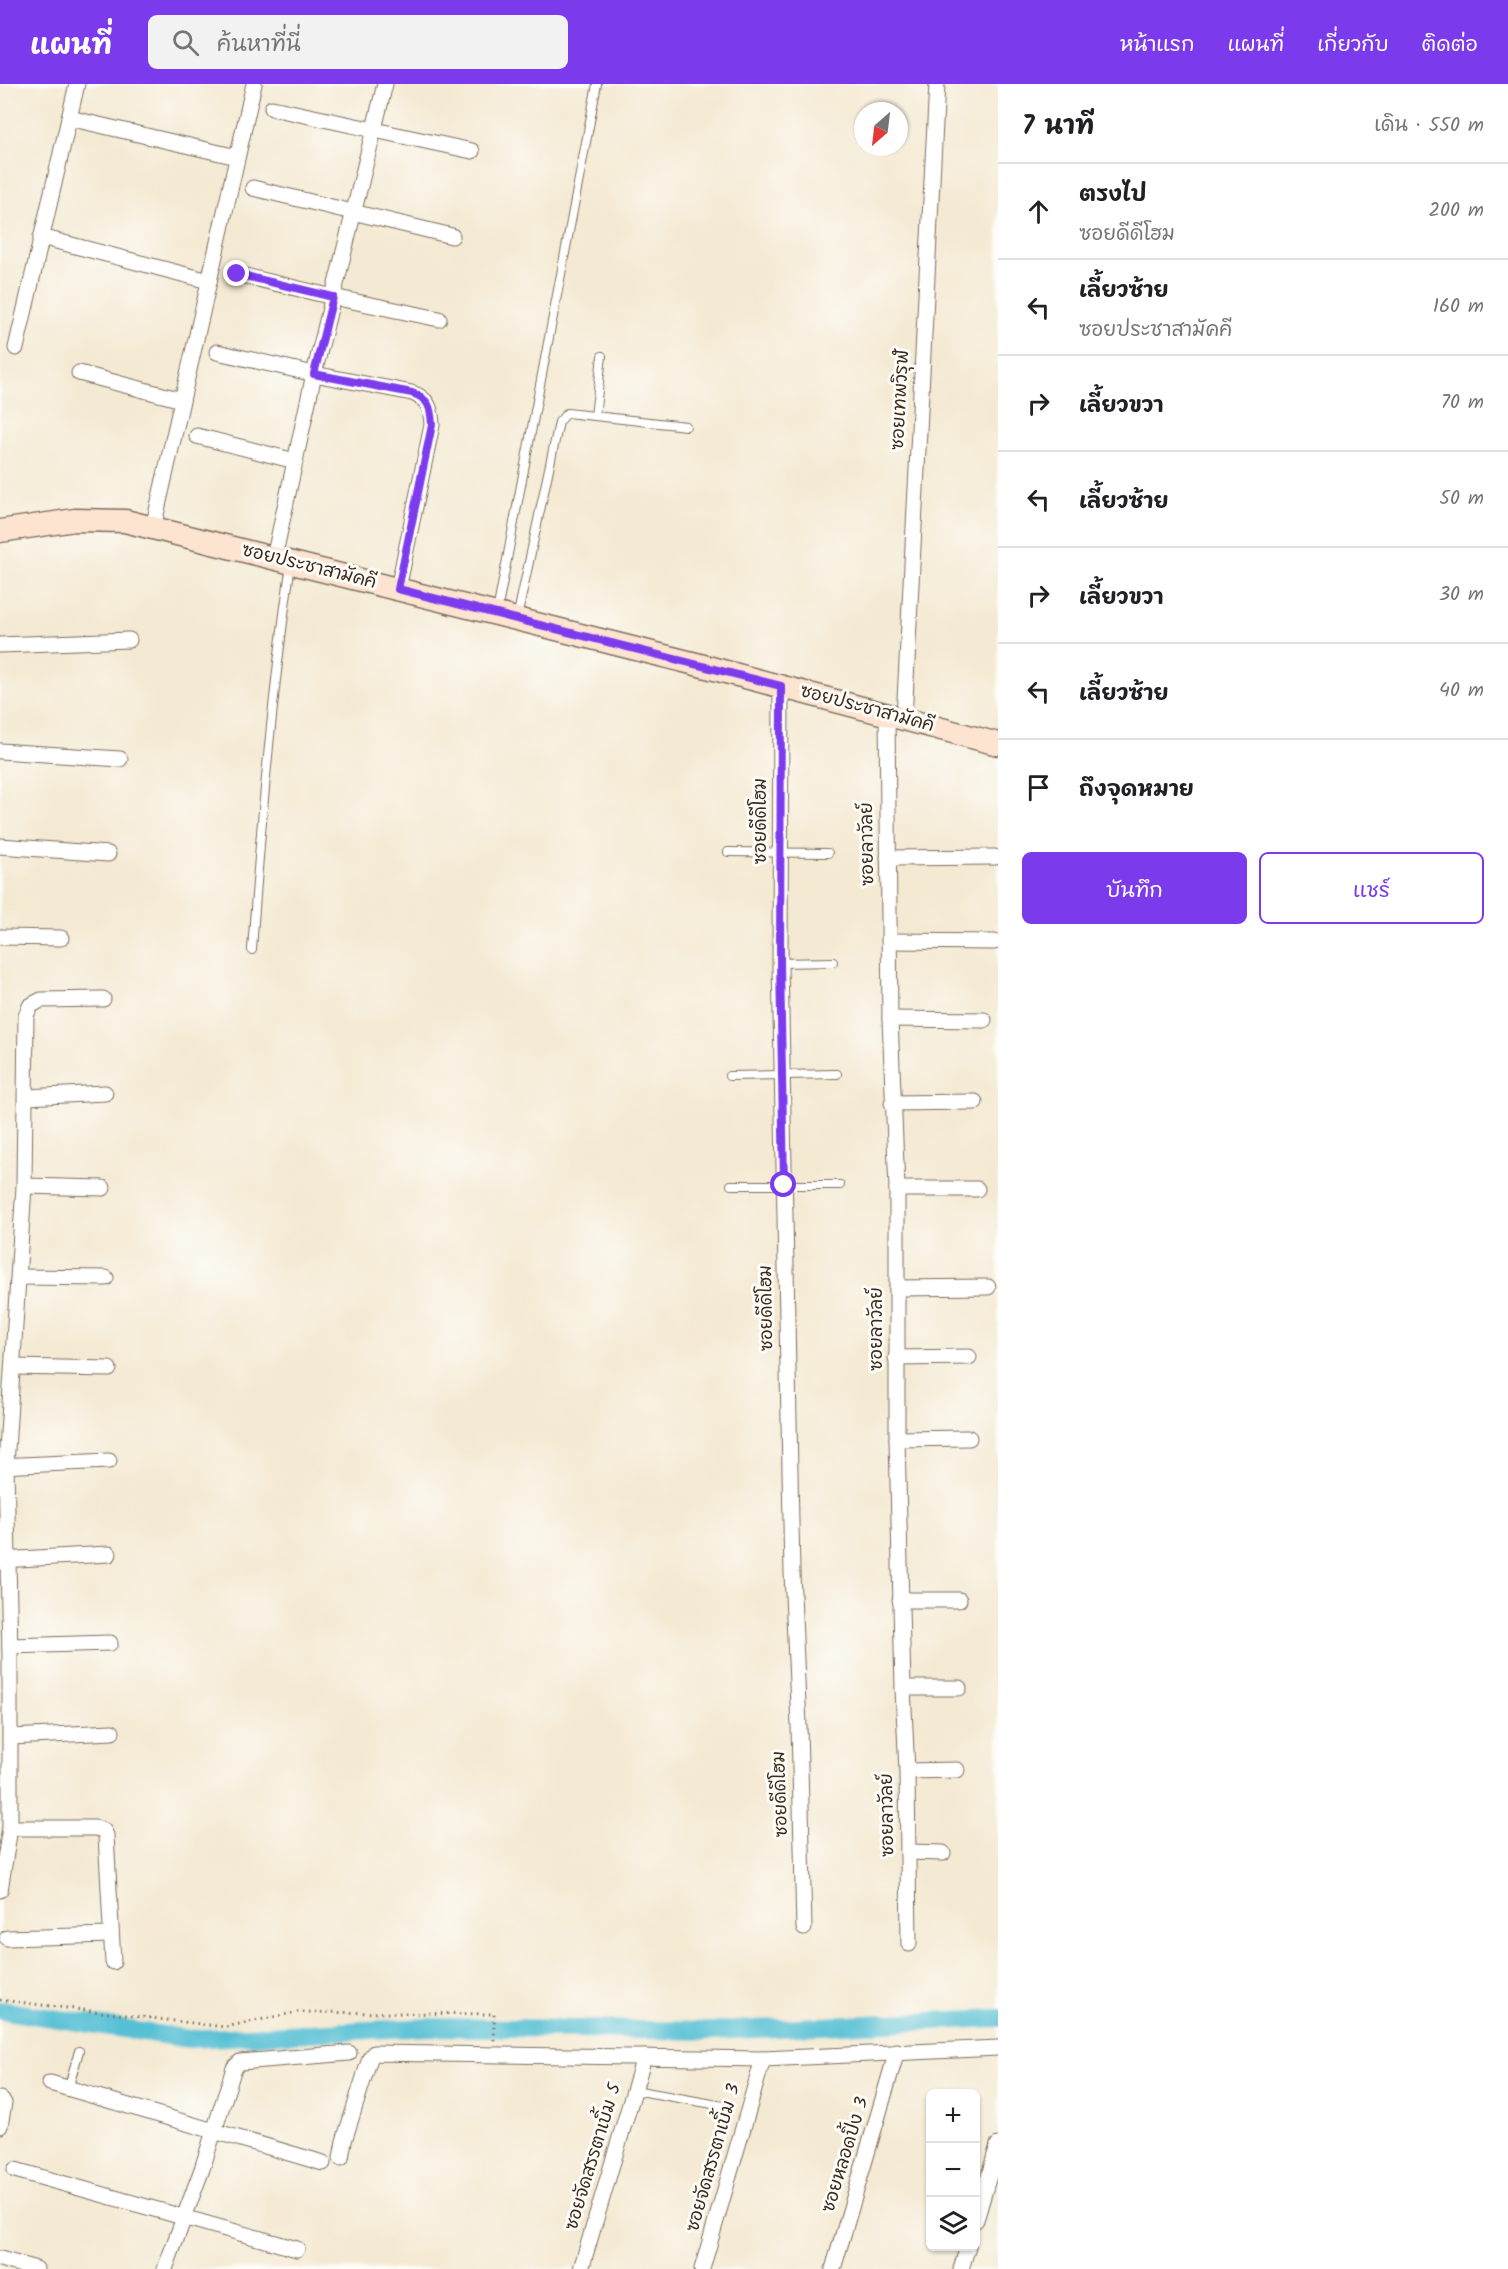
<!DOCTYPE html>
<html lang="th">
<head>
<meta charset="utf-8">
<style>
	:root { --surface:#fff; --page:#f2f2f2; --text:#202124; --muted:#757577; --line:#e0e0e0; --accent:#7c3aed }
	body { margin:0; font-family:Kalam,"Playpen Sans Thai",sans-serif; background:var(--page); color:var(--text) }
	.controls { position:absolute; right:18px; bottom:18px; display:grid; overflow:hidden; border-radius:9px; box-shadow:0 2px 4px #0004 }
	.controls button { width:54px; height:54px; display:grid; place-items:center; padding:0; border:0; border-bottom:2px solid var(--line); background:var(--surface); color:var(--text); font:30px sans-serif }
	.compass { position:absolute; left:854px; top:18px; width:54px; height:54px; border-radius:50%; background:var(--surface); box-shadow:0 2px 4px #0004; rotate:208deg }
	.stop { position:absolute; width:18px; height:18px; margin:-14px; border:4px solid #7c3aed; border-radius:50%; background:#fff }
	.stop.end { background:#7c3aed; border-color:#fff; box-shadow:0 2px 6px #0008 }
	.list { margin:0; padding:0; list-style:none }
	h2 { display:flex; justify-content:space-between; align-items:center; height:78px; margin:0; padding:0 24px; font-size:26px }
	h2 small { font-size:20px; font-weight:400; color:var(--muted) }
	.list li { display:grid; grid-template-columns:39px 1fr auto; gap:18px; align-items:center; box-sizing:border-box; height:96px; padding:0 24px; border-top:2px solid var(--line) }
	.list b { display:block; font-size:22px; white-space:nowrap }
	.list p { margin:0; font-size:20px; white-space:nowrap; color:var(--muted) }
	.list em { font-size:20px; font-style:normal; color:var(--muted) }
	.actions { display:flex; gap:12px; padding:18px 24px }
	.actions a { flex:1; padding:14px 0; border:2px solid var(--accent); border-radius:9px; text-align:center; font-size:21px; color:var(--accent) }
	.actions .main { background:var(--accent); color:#fff }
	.icon { flex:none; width:33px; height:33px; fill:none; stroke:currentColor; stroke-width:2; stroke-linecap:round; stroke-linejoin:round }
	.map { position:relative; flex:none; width:998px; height:2185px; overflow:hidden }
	header { display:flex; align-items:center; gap:36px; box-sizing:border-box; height:84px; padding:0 30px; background:var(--accent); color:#fff }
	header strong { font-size:28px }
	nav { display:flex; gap:33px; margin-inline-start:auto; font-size:21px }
	.search { width:420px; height:54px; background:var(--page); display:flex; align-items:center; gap:15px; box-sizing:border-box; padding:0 21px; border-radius:9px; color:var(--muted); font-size:22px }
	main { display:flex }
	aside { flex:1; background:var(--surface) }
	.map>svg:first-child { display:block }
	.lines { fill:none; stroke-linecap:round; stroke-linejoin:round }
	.canal { stroke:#57c0d4; stroke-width:18 }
	.lane-casing { stroke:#7c6d5d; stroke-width:10 }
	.street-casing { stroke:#7c6d5d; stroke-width:17 }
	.secondary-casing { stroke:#7c6d5d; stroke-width:25 }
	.path { stroke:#7c6d5d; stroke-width:3; stroke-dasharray:1.5 4.5; stroke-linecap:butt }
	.lane { stroke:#fff; stroke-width:8 }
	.street { stroke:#fff; stroke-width:15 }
	.secondary { stroke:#fde4d1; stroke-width:22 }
	.route { stroke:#7c3aed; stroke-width:8 }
	.labels { text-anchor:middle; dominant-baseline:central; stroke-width:6; stroke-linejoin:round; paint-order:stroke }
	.street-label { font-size:18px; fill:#3b2a1e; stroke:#fdfcf7 }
</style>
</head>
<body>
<header>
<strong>แผนที่</strong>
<div class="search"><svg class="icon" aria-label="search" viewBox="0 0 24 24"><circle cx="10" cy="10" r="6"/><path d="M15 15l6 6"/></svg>ค้นหาที่นี่</div>
<nav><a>หน้าแรก</a><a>แผนที่</a><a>เกี่ยวกับ</a><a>ติดต่อ</a></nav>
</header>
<main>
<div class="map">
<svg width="998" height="2185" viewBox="0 0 998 2185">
	<rect width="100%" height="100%" fill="#fdfcf7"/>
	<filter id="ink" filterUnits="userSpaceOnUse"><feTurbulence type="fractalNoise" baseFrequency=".0167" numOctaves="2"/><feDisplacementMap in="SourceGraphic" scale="12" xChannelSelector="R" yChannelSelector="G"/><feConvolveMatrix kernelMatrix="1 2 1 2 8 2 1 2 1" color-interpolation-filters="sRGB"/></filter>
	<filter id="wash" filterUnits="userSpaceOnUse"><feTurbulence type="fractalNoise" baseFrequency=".008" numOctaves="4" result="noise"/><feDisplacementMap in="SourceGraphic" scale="24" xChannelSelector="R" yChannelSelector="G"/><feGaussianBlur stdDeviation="1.35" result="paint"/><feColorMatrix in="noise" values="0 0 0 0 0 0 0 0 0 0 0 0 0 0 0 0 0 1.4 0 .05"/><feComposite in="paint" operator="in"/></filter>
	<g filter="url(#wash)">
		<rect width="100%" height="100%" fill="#f4e9d2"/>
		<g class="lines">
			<polyline class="canal" points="0,1926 189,1955 431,1943 712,1947 998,1934"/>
		</g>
	</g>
	<g filter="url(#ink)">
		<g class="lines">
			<g class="lane-casing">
				<g id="lane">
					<polyline points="595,332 602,272"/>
					<polyline points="497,528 597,0"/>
					<polyline points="517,534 559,338 567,329 686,342"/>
					<polyline points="728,768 828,769"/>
					<path d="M252 866C261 737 272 608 291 480"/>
					<polyline points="780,879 833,878"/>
					<polyline points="729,992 837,990"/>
					<polyline points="731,1101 840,1101"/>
					<polyline points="68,2005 79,1967"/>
					<polyline points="634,2006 724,2022"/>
				</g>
			</g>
			<g class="street-casing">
				<g id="street">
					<polyline points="272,24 472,67"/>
					<polyline points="69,34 237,73"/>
					<polyline points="253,104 452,152"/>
					<polyline points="41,153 209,197"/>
					<polyline points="237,190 333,213 439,235"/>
					<polyline points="16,264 77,0"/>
					<path d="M217 268 314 290 412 309C428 315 431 323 432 341L398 505"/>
					<polyline points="79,289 182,316"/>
					<polyline points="197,352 295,377"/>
					<polyline points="153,444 254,0"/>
					<polyline points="274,474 314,290 385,0"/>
					<polyline points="0,561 129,556"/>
					<polyline points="781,602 780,879 792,1489 799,1642 804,1844"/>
					<polyline points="887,630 890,935 897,1105 897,1355 903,1604 907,1687 909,1860"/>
					<polyline points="904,635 937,0"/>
					<polyline points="0,667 120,675"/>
					<polyline points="0,762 108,770"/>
					<polyline points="888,774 995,773"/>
					<polyline points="0,853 61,854"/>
					<polyline points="889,857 995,858"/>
					<polyline points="890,935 984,936"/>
					<polyline points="26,1013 105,1009"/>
					<polyline points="892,1019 975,1018"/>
					<polyline points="24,1102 103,1104"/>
					<polyline points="897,1105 977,1105"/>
					<polyline points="19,1193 106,1194"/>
					<polyline points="897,1204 988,1203"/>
					<polyline points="896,1274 969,1273"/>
					<polyline points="13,1283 109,1285"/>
					<polyline points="897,1355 969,1354"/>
					<polyline points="0,1382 109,1377"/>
					<polyline points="1,1476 109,1470"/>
					<polyline points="900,1516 959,1516"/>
					<polyline points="10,1562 110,1559"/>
					<polyline points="903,1604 959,1604"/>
					<polyline points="11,1653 112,1648"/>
					<polyline points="907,1687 957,1686"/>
					<polyline points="10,1744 95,1744 103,1746 106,1751 113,1878"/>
					<polyline points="908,1768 943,1769"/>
					<polyline points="0,1806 10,1744 10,1571 6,1381 24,1102 26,932 30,922 41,916 103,915"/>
					<polyline points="7,1854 111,1851"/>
					<polyline points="50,1999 323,2079"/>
					<polyline points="0,2015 4,2019 0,2042"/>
					<polyline points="341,2074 344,2057 370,1974 374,1969 763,1975 998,1964"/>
					<polyline points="15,2086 297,2165"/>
					<polyline points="976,2136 998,2061"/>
					<polyline points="0,2175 36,2185"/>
					<polyline points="165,2185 202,2085 234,1984 240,1978 349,1969"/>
					<polyline points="581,2185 644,1973"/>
					<polyline points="702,2185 763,1975"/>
					<polyline points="833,2185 897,1967"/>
					<polyline points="961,2185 968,2162"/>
				</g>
			</g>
			<g class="secondary-casing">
				<polyline id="secondary" points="0,447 75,436 125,437 692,579 998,660"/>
			</g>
			<polyline class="path" points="0,1916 225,1943 298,1928 494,1930 494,1957"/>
			<use href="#lane" class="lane"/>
			<use href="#street" class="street"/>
			<use href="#secondary" class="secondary"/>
		</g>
	</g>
	<g class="lines" filter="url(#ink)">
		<path class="route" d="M237 190 333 213 314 290 412 309C429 315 431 323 432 341L398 505 781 602 780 879 784 1101"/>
	</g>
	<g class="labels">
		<g class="street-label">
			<text transform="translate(901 316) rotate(-87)">ซอยเทพวิรุฬ</text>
			<text transform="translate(309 483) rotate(14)">ซอยประชาสามัคคี</text>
			<text transform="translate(867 625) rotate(15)">ซอยประชาสามัคคี</text>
			<text transform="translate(761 737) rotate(-90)">ซอยดีดีโฮม</text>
			<text transform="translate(868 760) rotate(-91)">ซอยลาวัลย์</text>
			<text transform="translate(767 1224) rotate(-91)">ซอยดีดีโฮม</text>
			<text transform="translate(877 1245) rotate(-90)">ซอยลาวัลย์</text>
			<text transform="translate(781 1710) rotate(-92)">ซอยดีดีโฮม</text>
			<text transform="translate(888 1731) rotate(-91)">ซอยลาวัลย์</text>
			<text transform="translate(846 2071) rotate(-73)">ซอยหลอดปิ้ง 3</text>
			<text transform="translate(594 2073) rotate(-73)">ซอยจัดสรรตาเบิ้ม 5</text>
			<text transform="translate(714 2074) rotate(-74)">ซอยจัดสรรตาเบิ้ม 3</text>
		</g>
	</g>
</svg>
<div class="controls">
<button>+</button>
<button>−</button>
<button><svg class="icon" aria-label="layers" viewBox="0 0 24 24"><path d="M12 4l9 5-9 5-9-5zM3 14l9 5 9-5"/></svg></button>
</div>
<svg class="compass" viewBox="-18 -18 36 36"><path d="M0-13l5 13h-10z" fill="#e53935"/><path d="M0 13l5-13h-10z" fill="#757577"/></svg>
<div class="stop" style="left:784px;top:1101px"></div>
<div class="stop end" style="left:237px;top:190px"></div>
</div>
<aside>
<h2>7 นาที<small>เดิน · 550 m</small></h2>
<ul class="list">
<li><svg class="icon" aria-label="ahead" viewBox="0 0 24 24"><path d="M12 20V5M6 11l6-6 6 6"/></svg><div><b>ตรงไป</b><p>ซอยดีดีโฮม</p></div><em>200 m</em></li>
<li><svg class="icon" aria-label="left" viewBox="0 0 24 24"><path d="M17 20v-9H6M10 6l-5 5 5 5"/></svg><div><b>เลี้ยวซ้าย</b><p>ซอยประชาสามัคคี</p></div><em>160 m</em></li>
<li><svg class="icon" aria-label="right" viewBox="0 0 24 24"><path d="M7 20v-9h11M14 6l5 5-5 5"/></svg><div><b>เลี้ยวขวา</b></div><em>70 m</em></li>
<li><svg class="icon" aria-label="left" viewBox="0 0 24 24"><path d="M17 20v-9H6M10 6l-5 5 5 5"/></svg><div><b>เลี้ยวซ้าย</b></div><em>50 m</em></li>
<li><svg class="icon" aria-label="right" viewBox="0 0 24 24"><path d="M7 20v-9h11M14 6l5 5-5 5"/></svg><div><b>เลี้ยวขวา</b></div><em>30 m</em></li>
<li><svg class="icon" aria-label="left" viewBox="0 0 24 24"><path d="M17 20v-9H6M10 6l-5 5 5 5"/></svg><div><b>เลี้ยวซ้าย</b></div><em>40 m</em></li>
<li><svg class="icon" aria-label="arrive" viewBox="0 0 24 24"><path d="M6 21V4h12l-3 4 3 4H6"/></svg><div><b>ถึงจุดหมาย</b></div></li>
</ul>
<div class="actions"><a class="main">บันทึก</a><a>แชร์</a></div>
</aside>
</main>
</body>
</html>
